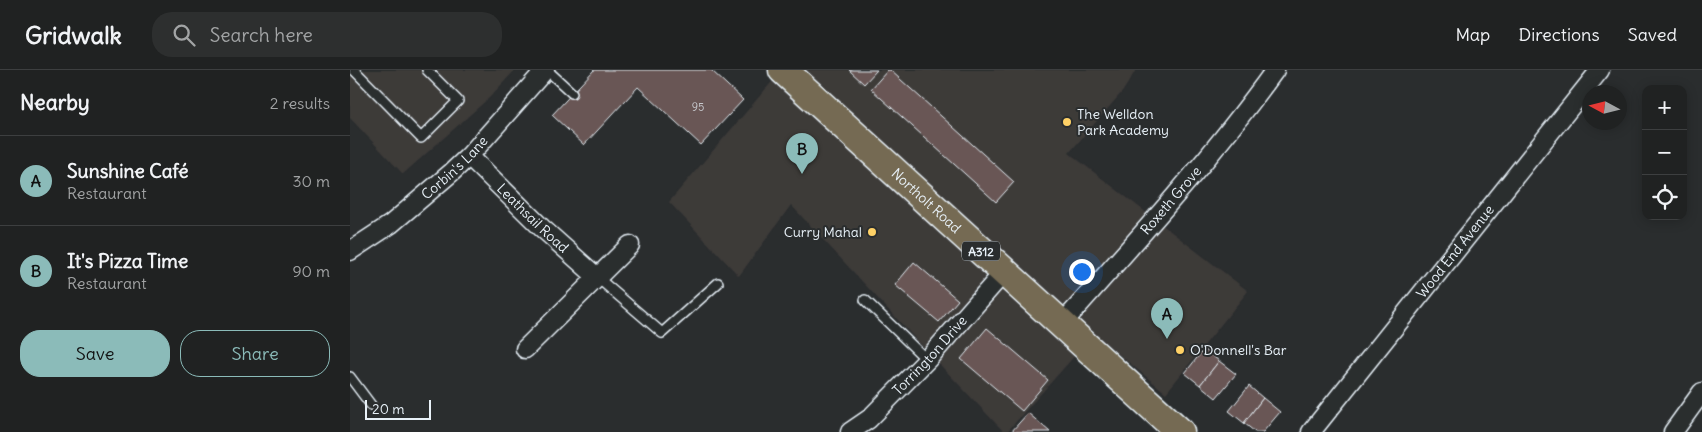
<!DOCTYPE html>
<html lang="en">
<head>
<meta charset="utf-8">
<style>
	:root { --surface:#202222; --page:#2d2f2f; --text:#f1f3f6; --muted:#a2a4a5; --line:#3d3f40; --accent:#8bbbb9 }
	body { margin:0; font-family:Delius,sans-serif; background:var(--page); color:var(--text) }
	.controls { position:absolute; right:15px; top:15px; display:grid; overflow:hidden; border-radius:10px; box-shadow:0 2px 12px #0003 }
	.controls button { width:45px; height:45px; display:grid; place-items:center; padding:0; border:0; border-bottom:1px solid var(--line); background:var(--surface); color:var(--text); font:25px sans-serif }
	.compass { position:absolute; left:1232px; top:15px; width:45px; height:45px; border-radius:50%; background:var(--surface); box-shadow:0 2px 12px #0003; rotate:277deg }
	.scale { position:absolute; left:15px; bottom:12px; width:66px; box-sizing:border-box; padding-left:5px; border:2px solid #e8f1f8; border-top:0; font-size:14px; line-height:18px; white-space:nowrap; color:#e8f1f8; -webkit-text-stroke:4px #2a2d2e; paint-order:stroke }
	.you { position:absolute; left:731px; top:201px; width:18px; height:18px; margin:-12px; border:4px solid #fff; border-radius:50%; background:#1a73e8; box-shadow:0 0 0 8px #1a73e833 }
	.badge { display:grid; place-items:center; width:32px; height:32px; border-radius:50%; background:var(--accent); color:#111; font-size:16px; font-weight:700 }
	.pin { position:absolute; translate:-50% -41px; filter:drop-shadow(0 1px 2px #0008) }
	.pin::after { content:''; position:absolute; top:26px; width:18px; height:15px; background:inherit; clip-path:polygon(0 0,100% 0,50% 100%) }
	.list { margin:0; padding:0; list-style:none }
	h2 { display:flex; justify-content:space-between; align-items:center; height:65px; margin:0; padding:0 20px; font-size:21px }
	h2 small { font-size:16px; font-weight:400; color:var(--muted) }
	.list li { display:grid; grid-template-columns:32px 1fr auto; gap:15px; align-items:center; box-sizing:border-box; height:90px; padding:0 20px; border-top:1px solid var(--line) }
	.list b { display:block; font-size:19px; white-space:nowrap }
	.list p { margin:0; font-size:16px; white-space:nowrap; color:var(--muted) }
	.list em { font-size:16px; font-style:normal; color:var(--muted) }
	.actions { display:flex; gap:10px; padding:15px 20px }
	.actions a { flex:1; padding:11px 0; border:1px solid var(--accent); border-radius:20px; text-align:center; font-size:18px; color:var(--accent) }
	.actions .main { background:var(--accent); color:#111 }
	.icon { flex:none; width:28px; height:28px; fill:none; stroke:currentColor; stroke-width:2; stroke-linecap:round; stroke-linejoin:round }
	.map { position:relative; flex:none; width:1352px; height:362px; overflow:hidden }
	header { display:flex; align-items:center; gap:30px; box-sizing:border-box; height:70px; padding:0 25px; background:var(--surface); border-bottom:1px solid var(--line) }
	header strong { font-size:24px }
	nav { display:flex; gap:28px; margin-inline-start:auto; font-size:18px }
	.search { width:350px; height:45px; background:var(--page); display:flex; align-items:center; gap:12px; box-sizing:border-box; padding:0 18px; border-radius:20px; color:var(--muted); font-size:19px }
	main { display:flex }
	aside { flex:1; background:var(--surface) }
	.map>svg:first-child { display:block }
	.built { fill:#3d3a39 }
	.building { fill:#695754; stroke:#e8f1f8 }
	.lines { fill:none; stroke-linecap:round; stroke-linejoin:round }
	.service-casing { stroke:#e8f1f8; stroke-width:12 }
	.minor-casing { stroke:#e8f1f8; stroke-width:21 }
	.primary-casing { stroke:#e8f1f8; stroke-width:31 }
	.service { stroke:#2a2d2e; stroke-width:9 }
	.minor { stroke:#2a2d2e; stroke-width:18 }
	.primary { stroke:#746b52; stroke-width:28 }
	.poi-dot { fill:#ffd166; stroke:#2a2d2e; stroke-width:2 }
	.labels { text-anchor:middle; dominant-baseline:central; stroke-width:4; stroke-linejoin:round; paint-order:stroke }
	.number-label { font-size:11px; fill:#c8cacf }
	.shield { fill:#2a2d2e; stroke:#afb6bb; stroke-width:1 }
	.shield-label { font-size:12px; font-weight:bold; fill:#e8f1f8 }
	.poi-label { font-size:14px; fill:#e8f1f8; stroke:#2a2d2e; text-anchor:start }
	.street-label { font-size:14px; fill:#e8f1f8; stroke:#2a2d2e }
</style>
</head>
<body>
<header>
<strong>Gridwalk</strong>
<div class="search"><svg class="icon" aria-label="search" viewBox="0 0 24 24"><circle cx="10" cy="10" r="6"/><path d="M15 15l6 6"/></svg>Search here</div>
<nav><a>Map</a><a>Directions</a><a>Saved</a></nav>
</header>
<main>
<aside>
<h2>Nearby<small>2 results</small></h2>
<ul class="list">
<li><span class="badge">A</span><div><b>Sunshine Café</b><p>Restaurant</p></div><em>30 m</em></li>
<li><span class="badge">B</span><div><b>It's Pizza Time</b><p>Restaurant</p></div><em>90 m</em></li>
</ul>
<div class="actions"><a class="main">Save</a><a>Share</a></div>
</aside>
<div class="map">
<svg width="1352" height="362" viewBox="0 0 1352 362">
	<rect width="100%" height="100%" fill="#2a2d2e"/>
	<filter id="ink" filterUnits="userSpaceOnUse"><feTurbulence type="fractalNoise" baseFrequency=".02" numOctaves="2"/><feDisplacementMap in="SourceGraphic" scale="10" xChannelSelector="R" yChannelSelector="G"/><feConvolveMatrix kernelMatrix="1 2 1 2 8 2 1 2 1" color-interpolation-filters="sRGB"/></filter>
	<g filter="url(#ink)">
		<g class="built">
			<polygon points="0,0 165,0 139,28 53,104 0,48"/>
			<polygon points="432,0 786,0 773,21 719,83 898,221 816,323 744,264 657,362 654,362 574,278 441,135 389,206 319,132"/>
		</g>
		<g class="building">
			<polygon points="244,0 361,0 393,30 351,75 288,17 234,75 202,45"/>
			<polygon points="499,0 527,0 514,14"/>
			<polygon points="538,0 540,0 664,112 646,132 521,19"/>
			<polygon points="564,192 608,230 589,252 545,215"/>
			<polygon points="637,258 698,310 672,341 611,289"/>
			<polygon points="854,279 869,291 850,315 835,303"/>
			<polygon points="869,291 886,304 866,328 850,315"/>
			<polygon points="899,316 913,328 894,353 879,341"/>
			<polygon points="913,328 930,342 913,362 905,362 894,353"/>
			<polygon points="678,343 700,362 661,362"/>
		</g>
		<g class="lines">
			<g class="service-casing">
				<g id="service">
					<polyline points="4,0 71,68 108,31 77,0"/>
					<polyline points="197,0 222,23"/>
					<polyline points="248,208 312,263 368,213"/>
					<polyline points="515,230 577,290"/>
					<polyline points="0,307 21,335"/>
				</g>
			</g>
			<g class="minor-casing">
				<g id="minor">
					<path id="s1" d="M119 86 192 158 248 208"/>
					<path id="s2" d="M0 181 41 154 102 102 119 86 195 0"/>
					<path id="s3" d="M711 255C785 172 860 90 925 0"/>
					<polyline points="175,279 280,175"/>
					<path id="s4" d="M500 362 519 349 577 290 654 202"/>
					<path id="s5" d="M961 362 1250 0"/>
					<polyline points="1323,362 1352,322"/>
				</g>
			</g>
			<g class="primary-casing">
				<g id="primary">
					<path id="s6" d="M433 0 830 362"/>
				</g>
			</g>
			<use href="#service" class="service"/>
			<use href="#minor" class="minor"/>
			<use href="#primary" class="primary"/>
		</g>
	</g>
	<g class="poi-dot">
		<circle cx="717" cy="52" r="5"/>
		<circle cx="522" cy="162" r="5"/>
		<circle cx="830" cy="280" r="5"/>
	</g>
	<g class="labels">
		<g class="number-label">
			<text x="348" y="37">95</text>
		</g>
		<rect class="shield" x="612" y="171.5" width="38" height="19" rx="4"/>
		<g class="shield-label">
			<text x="631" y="181">A312</text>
		</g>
		<g class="poi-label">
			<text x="727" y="44">The Welldon<tspan x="727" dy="16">Park Academy</tspan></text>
			<text x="512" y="162" text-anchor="end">Curry Mahal</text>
			<text x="840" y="280">O'Donnell's Bar</text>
		</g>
		<g class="street-label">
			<text stroke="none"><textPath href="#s2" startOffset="134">Corbin's Lane</textPath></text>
			<text stroke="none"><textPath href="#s3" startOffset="166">Roxeth Grove</textPath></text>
			<text stroke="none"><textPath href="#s6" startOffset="194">Northolt Road</textPath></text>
			<text stroke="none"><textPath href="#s1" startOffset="89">Leathsail Road</textPath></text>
			<text stroke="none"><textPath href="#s5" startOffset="231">Wood End Avenue</textPath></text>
			<text stroke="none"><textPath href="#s4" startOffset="111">Torrington Drive</textPath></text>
		</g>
	</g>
</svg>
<div class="controls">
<button>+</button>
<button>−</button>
<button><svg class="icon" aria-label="locate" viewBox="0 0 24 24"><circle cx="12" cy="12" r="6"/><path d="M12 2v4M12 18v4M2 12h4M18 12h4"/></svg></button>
</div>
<svg class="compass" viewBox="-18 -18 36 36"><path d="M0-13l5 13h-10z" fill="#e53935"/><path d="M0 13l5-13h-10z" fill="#a2a4a5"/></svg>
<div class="scale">20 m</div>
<div class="you"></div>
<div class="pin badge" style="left:817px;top:269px">A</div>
<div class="pin badge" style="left:452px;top:104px">B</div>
</div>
</main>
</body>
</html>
